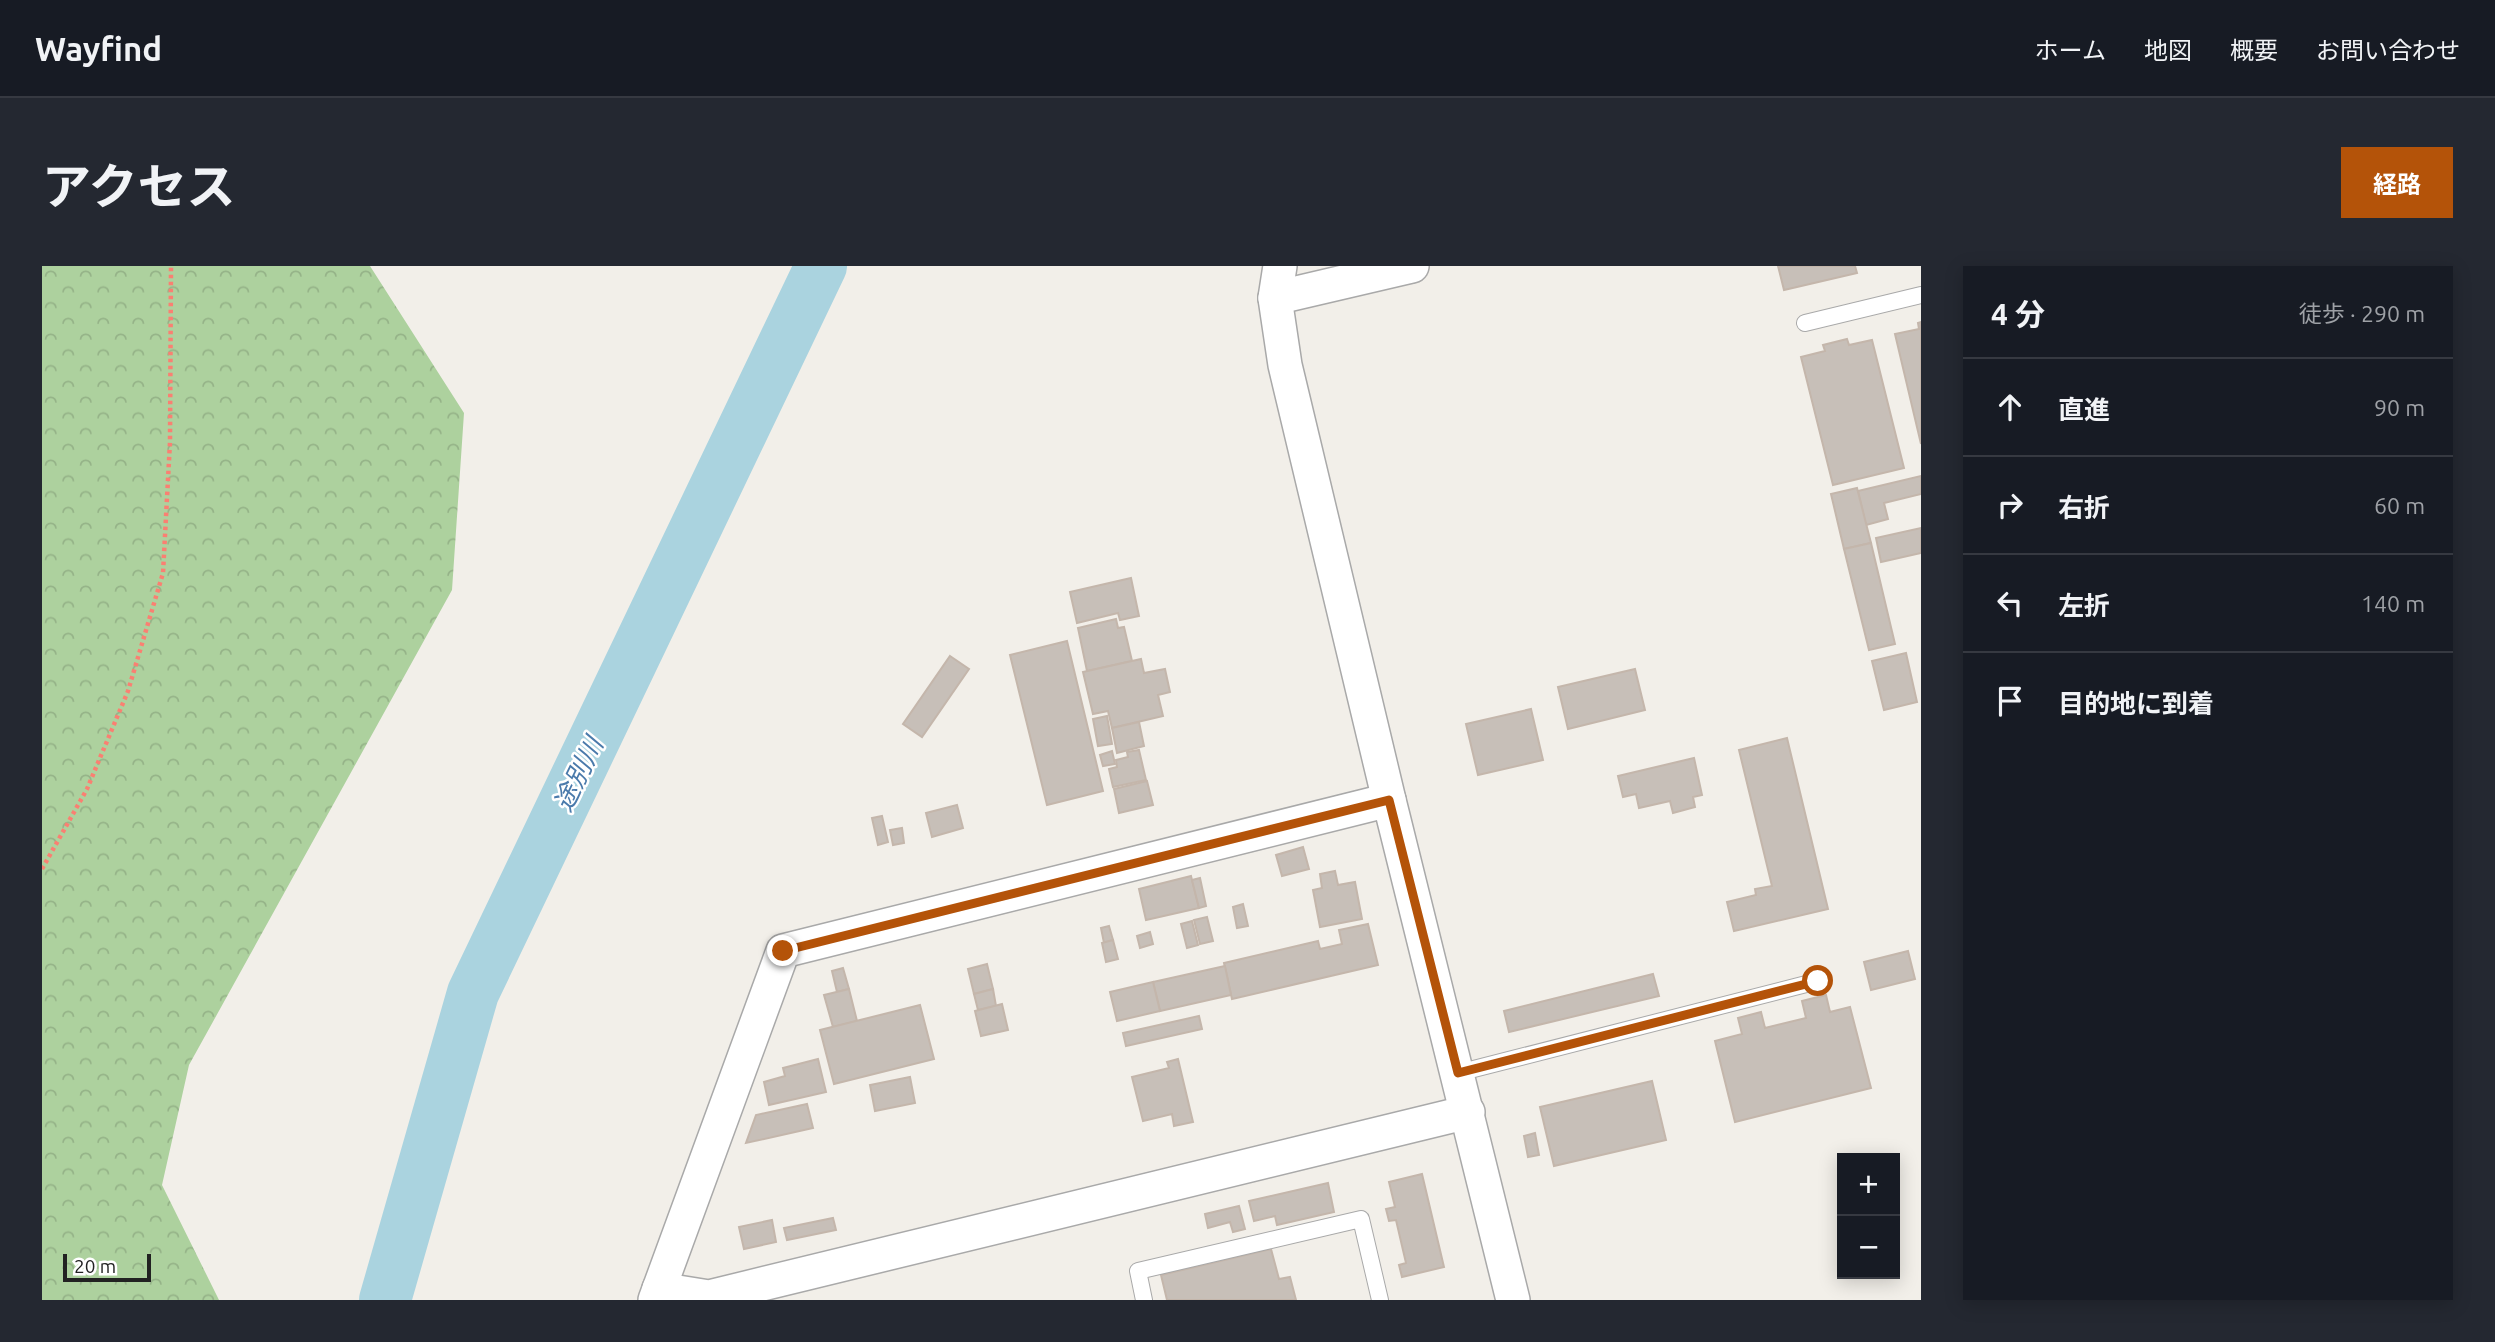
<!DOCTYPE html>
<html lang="ja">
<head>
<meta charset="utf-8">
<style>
	:root { --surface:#171b24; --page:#242831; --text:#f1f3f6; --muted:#9ea1a6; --line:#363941; --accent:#b45309 }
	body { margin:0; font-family:Ubuntu,"Noto Sans JP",sans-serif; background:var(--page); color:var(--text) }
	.controls { position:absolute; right:21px; bottom:21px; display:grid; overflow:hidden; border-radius:0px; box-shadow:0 4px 18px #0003 }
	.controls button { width:63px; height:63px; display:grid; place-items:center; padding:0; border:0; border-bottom:2px solid var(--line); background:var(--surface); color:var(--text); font:35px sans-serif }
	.scale { position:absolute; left:21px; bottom:18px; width:88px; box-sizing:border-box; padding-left:7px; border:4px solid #222; border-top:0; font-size:19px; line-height:24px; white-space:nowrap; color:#222; -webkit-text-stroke:5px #fff; paint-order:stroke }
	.stop { position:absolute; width:21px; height:21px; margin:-16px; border:5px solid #b45309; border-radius:50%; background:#fff }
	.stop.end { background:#b45309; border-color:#fff; box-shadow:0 2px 7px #0008 }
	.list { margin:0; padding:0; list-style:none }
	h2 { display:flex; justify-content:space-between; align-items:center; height:91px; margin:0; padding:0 28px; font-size:30px }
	h2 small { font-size:23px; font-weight:400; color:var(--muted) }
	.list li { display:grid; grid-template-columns:46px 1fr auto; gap:21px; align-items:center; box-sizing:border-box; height:98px; padding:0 28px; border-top:2px solid var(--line) }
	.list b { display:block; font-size:26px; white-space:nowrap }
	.list em { font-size:23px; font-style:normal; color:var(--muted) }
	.icon { flex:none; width:38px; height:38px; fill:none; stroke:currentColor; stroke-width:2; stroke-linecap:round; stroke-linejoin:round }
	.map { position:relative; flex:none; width:1879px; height:1034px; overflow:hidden; border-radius:0px }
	header { display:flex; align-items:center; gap:42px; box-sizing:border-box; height:98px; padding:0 35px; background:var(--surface); border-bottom:2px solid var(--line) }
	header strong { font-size:33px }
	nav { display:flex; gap:38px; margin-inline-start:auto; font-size:24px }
	.intro { display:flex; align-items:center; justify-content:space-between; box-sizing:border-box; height:168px; padding:0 42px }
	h1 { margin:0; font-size:49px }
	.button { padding:18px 32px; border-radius:0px; background:var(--accent); color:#fff; font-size:24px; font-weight:700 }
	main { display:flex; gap:42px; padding:0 42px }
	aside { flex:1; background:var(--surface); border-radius:0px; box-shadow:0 4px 18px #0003 }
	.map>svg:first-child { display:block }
	.forest { fill:url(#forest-crowns) }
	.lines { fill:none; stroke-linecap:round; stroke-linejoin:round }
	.river { stroke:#aad3df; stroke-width:52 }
	.building { fill:#c7bfb8; stroke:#c4b6ab; stroke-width:2 }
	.service-casing { stroke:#a9a9a9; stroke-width:18 }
	.minor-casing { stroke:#a9a9a9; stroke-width:36 }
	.path { stroke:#fa8072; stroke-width:4.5; stroke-dasharray:3.5 3.5; stroke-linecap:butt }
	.service { stroke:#fff; stroke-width:16 }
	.minor { stroke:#fff; stroke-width:33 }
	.route { stroke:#b45309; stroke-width:9 }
	.labels { text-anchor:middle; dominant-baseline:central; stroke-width:5; stroke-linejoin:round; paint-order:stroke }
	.water-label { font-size:26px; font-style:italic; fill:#4a7aab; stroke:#fff }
</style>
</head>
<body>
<header>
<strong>Wayfind</strong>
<nav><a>ホーム</a><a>地図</a><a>概要</a><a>お問い合わせ</a></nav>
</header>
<div class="intro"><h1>アクセス</h1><a class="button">経路</a></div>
<main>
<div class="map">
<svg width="1879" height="1034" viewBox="0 0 1879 1034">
	<defs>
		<pattern id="forest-crowns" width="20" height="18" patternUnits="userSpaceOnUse" patternTransform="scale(1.75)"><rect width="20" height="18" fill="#add19e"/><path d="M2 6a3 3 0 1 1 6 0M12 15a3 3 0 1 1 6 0" fill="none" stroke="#95b388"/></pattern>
	</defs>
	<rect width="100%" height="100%" fill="#f2efe9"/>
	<polygon class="forest" points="0,0 328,0 422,147 410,324 147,799 120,919 177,1034 0,1034"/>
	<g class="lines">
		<polyline class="river" points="343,1034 431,727 779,0"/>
	</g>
	<g class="building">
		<polygon points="1736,0 1813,0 1815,7 1742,24"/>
		<polygon points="1879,56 1879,178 1853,68 1877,63 1876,57"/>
		<polygon points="1805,73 1807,79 1830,74 1862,202 1791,219 1759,91 1783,85 1781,79"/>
		<polygon points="1879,210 1879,228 1842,237 1846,253 1824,259 1816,225"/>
		<polygon points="1815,222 1829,277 1802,283 1789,228"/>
		<polygon points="1879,262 1879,287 1839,296 1834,272"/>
		<polygon points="1829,277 1853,378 1827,384 1802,283"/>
		<polygon points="1089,312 1097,350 1078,354 1076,347 1035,357 1028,326"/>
		<polygon points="1074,353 1076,362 1082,361 1090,395 1045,405 1036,362"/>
		<polygon points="1025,375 1061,525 1005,539 968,389"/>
		<polygon points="1864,387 1875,436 1842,444 1830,395"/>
		<polygon points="908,390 927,403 880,471 861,458"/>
		<polygon points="1099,393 1102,407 1123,403 1128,426 1116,429 1121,450 1070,462 1066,445 1051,448 1041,406"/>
		<polygon points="1593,403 1603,444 1526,463 1516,421"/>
		<polygon points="1489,443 1501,494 1436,509 1424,458"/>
		<polygon points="1065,450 1070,478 1056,480 1051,453"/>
		<polygon points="1097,456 1102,480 1075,487 1070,462"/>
		<polygon points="1745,472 1786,643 1692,665 1685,636 1714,629 1713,623 1730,620 1697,484"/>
		<polygon points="1097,484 1104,514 1071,521 1067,503 1075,501 1074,494 1086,491 1085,486"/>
		<polygon points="1070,485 1073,498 1061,500 1058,489"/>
		<polygon points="1652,492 1660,529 1651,531 1653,541 1631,547 1628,535 1597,542 1594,528 1581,531 1576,510"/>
		<polygon points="1105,515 1111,539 1077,547 1072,523"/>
		<polygon points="915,539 921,562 890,571 884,547"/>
		<polygon points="840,550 846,576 836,579 830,552"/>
		<polygon points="860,562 862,577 851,579 848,564"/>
		<polygon points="1261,581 1267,603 1240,610 1234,589"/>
		<polygon points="1293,605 1296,619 1313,616 1320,653 1278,661 1271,624 1280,622 1278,608"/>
		<polygon points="1149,610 1157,642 1104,654 1097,623"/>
		<polygon points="1158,612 1164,640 1157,642 1150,614"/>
		<polygon points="1201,638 1206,660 1195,662 1191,641"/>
		<polygon points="1165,651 1171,675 1158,678 1152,654"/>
		<polygon points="1150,655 1156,679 1145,682 1139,658"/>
		<polygon points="1326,658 1336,699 1190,733 1182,697 1276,675 1278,683 1300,678 1297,664"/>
		<polygon points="1067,660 1071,674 1062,677 1059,662"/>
		<polygon points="1108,666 1111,678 1098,682 1095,670"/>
		<polygon points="1071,674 1076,693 1064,696 1060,677"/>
		<polygon points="1866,685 1873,713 1829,724 1822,696"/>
		<polygon points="945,698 951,723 932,728 926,703"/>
		<polygon points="1183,700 1189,729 1118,745 1111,716"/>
		<polygon points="801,702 807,723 795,726 790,705"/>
		<polygon points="1611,708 1617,730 1467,766 1462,745"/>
		<polygon points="1111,716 1118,745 1075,755 1068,726"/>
		<polygon points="807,723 815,755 791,761 782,729"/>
		<polygon points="951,723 954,740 936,744 932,728"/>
		<polygon points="1784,729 1788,746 1808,741 1829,822 1693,856 1673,775 1700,768 1696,752 1719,746 1723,762 1764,752 1760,735"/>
		<polygon points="960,738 966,764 939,770 933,745"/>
		<polygon points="878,739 892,793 792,818 778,764"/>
		<polygon points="1157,750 1160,763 1084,780 1081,767"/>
		<polygon points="776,793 784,826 727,839 722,816 743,810 741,802"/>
		<polygon points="1136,793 1151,856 1132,860 1130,848 1101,855 1090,811 1127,802 1125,796"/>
		<polygon points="868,811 873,837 833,845 828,819"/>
		<polygon points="1610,815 1624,874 1512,900 1498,841"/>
		<polygon points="765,838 771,862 704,877 714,849"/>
		<polygon points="1493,867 1497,889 1486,891 1482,870"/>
		<polygon points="1380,908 1402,1001 1360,1011 1357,999 1364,997 1354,954 1347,955 1344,943 1353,941 1347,916"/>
		<polygon points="1286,917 1292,946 1235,959 1233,950 1212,955 1207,935"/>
		<polygon points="1197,940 1203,963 1191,966 1188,956 1166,962 1163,948"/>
		<polygon points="791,952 794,964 745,974 742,962"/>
		<polygon points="730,954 734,976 702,983 697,961"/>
		<polygon points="1229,983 1237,1013 1248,1011 1254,1034 1125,1034 1119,1009"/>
	</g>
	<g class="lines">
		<g class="service-casing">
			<g id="service">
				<polyline points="1763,57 1879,29"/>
				<polyline points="1416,807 1776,715"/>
				<polyline points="1102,1034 1096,1005 1319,953 1338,1034"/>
			</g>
		</g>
		<g class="minor-casing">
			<g id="minor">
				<polyline points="1238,0 1233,32 1243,99 1347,534 1471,1034"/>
				<polyline points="1233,32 1370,0"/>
				<polyline points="617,1023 667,1031 1426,846"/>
				<polyline points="613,1034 741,685 1347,534"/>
			</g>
		</g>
		<polyline class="path" points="0,603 45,523 86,425 121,307 128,176 129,0"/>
		<use href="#service" class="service"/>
		<use href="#minor" class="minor"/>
	</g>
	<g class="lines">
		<polyline class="route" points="741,685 1347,534 1416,807 1776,715"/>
	</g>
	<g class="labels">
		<g class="water-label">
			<text transform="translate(536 508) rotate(-64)">途別川</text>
		</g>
	</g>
</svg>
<div class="controls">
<button>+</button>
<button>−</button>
</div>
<div class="scale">20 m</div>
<div class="stop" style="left:1776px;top:715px"></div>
<div class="stop end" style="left:741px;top:685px"></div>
</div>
<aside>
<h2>4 分<small>徒歩 · 290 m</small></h2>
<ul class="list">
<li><svg class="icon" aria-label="ahead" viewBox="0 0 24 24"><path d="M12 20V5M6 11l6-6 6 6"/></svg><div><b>直進</b></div><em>90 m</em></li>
<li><svg class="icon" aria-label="right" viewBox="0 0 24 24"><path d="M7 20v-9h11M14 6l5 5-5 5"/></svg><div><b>右折</b></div><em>60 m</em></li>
<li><svg class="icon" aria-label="left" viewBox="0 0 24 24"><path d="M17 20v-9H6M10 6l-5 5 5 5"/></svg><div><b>左折</b></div><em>140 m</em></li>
<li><svg class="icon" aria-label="arrive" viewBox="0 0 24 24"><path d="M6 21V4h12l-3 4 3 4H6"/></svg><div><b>目的地に到着</b></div></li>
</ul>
</aside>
</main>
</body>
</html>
